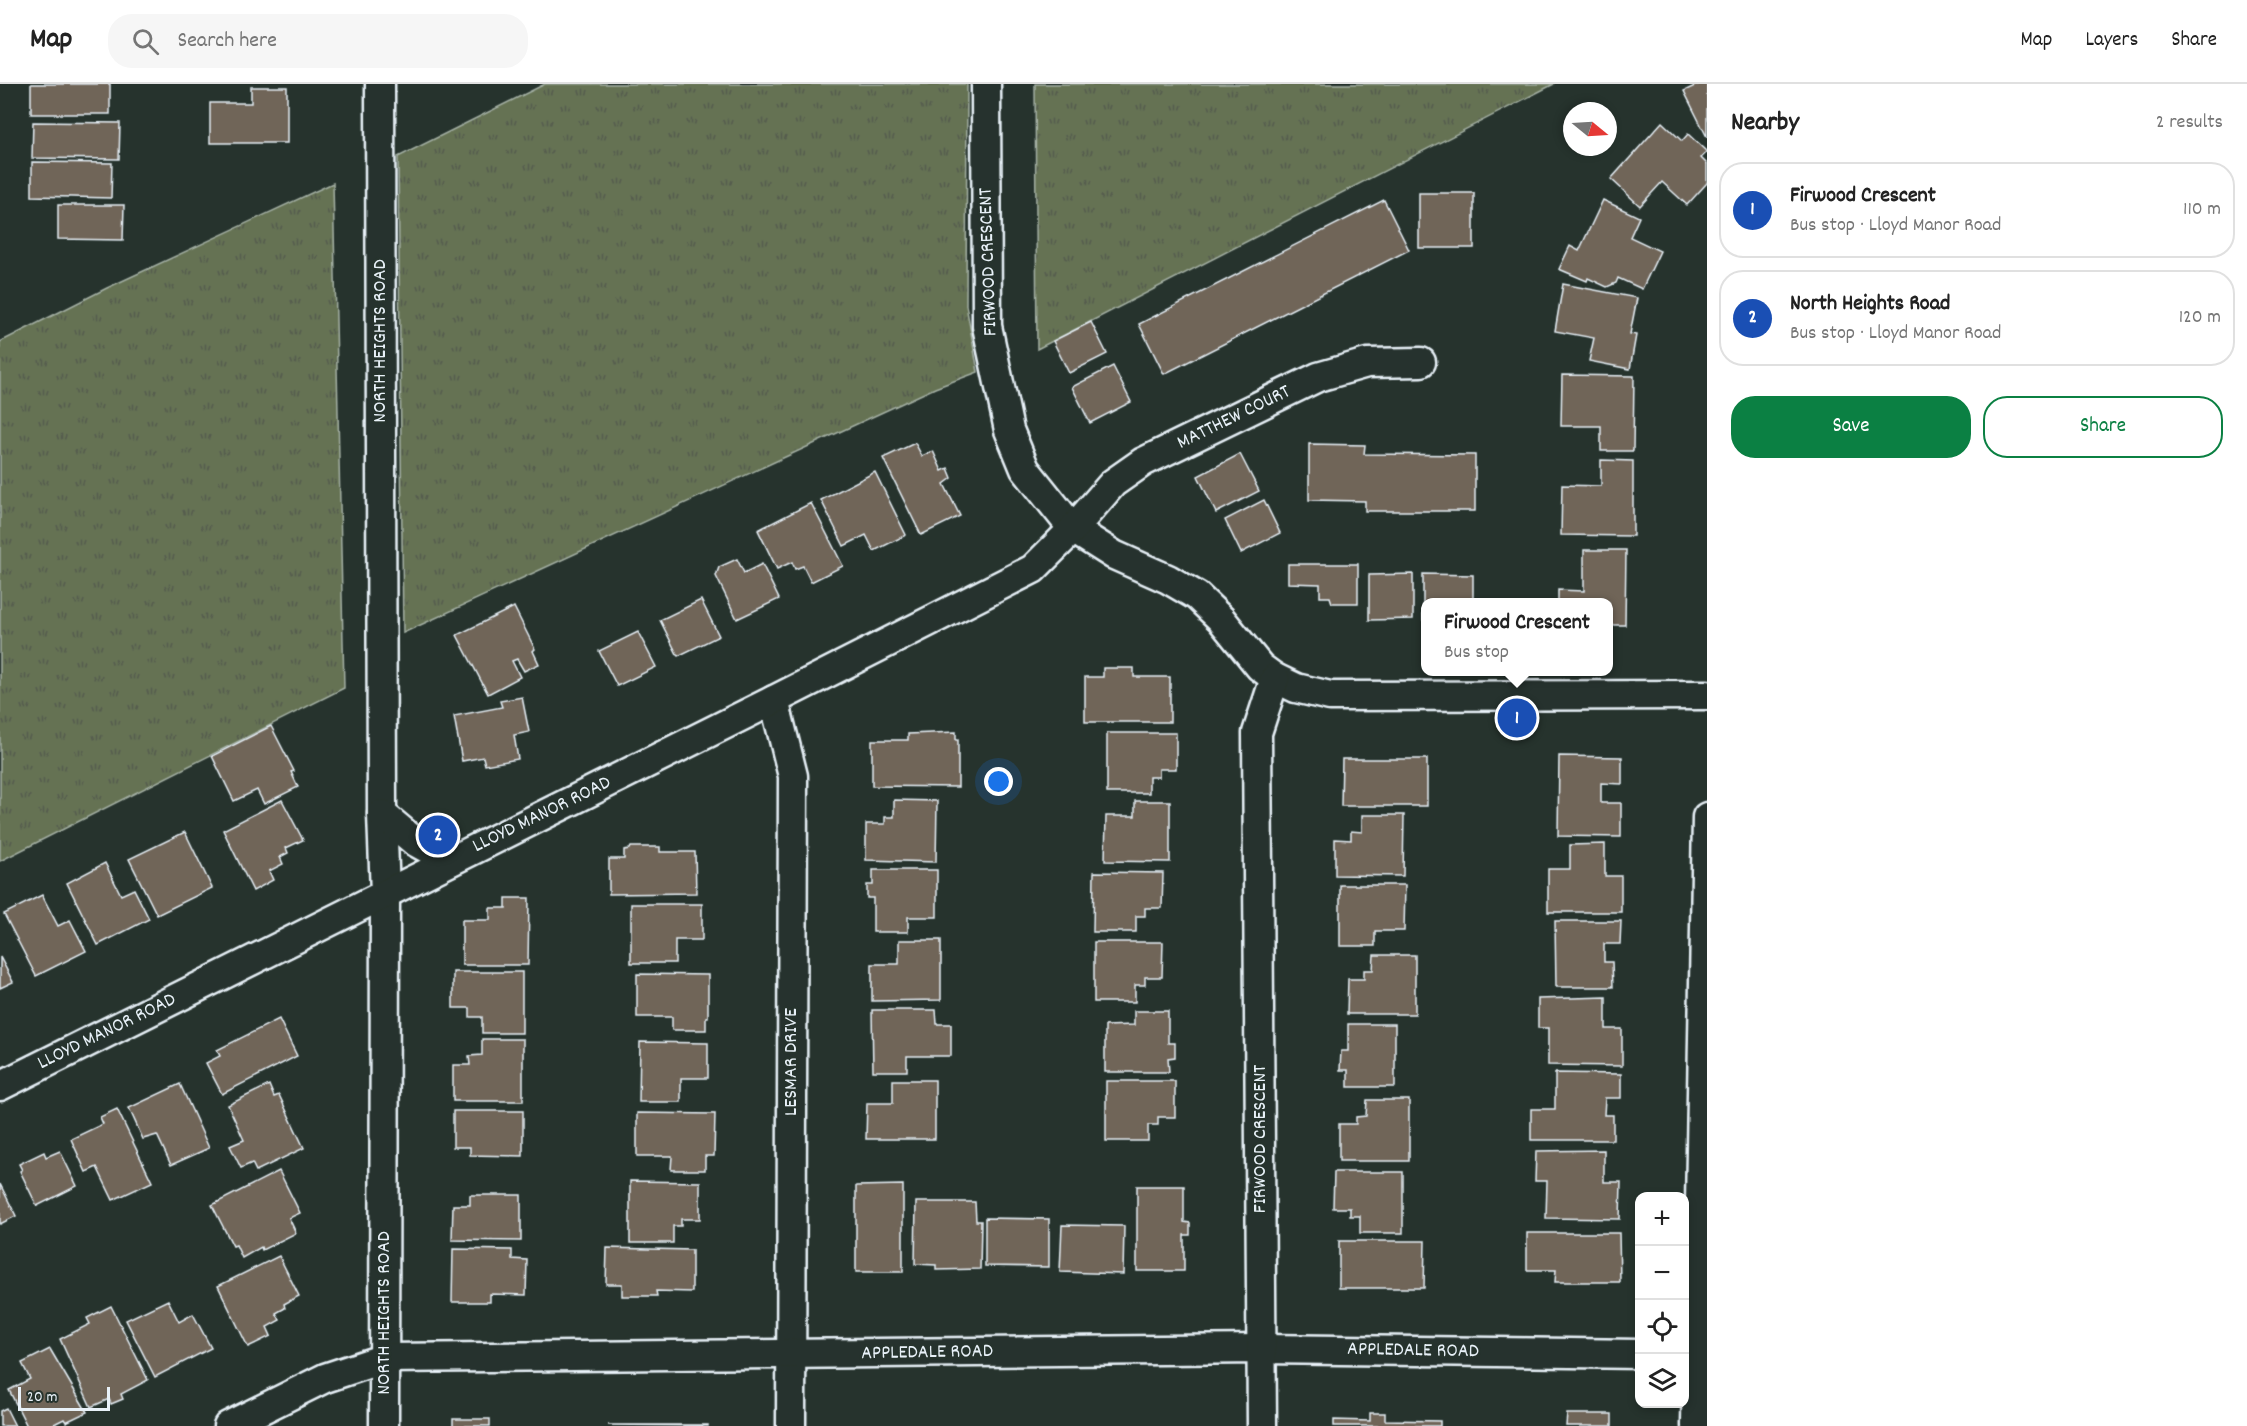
<!DOCTYPE html>
<html lang="en">
<head>
<meta charset="utf-8">
<style>
	:root { --surface:#fff; --page:#f6f6f6; --text:#222; --muted:#767676; --line:#e0e0e0; --accent:#0b8043 }
	body { margin:0; font-family:Dekko,sans-serif; background:var(--page); color:var(--text) }
	.controls { position:absolute; right:18px; bottom:18px; display:grid; overflow:hidden; border-radius:12px; box-shadow:0 3px 9px #0003 }
	.controls button { width:54px; height:54px; display:grid; place-items:center; padding:0; border:0; border-bottom:2px solid var(--line); background:var(--surface); color:var(--text); font:30px sans-serif }
	.compass { position:absolute; left:1563px; top:18px; width:54px; height:54px; border-radius:50%; background:var(--surface); box-shadow:0 3px 9px #0003; rotate:108deg }
	.scale { position:absolute; left:18px; bottom:15px; width:92px; box-sizing:border-box; padding-left:6px; border:3px solid #e8f1f8; border-top:0; font-size:16px; line-height:21px; white-space:nowrap; color:#e8f1f8; -webkit-text-stroke:4px #26332d; paint-order:stroke }
	.you { position:absolute; left:999px; top:698px; width:21px; height:21px; margin:-15px; border:4px solid #fff; border-radius:50%; background:#1a73e8; box-shadow:0 0 0 9px #1a73e833 }
	.badge { display:grid; place-items:center; width:39px; height:39px; border-radius:50%; background:var(--accent); color:#fff; font-size:20px; font-weight:700 }
	.pin { position:absolute; translate:-50% -50%; border:3px solid #fff; box-shadow:0 2px 6px #0006 }
	.popup { position:absolute; left:1421px; top:514px; width:192px; height:78px; box-sizing:border-box; display:grid; place-content:center; border-radius:12px; background:var(--surface); filter:drop-shadow(0 2px 4px #0005); font-size:20px; white-space:nowrap; color:var(--muted) }
	.popup b { font-size:22px; color:var(--text) }
	.popup::after { content:''; position:absolute; left:50%; top:100%; margin-left:-12px; border:12px solid transparent; border-top-color:var(--surface) }
	.list { margin:0; padding:0; list-style:none }
	h2 { display:flex; justify-content:space-between; align-items:center; height:78px; margin:0; padding:0 24px; font-size:26px }
	h2 small { font-size:20px; font-weight:400; color:var(--muted) }
	.list li { display:grid; grid-template-columns:39px 1fr auto; gap:18px; align-items:center; box-sizing:border-box; height:96px; margin:0 12px 12px; padding:0 12px; border:2px solid var(--line); border-radius:24px }
	.list b { display:block; font-size:22px; white-space:nowrap }
	.list p { margin:0; font-size:20px; white-space:nowrap; color:var(--muted) }
	.list em { font-size:20px; font-style:normal; color:var(--muted) }
	.actions { display:flex; gap:12px; padding:18px 24px }
	.actions a { flex:1; padding:14px 0; border:2px solid var(--accent); border-radius:24px; text-align:center; font-size:21px; color:var(--accent) }
	.actions .main { background:var(--accent); color:#fff }
	.icon { flex:none; width:33px; height:33px; fill:none; stroke:currentColor; stroke-width:2; stroke-linecap:round; stroke-linejoin:round }
	.map { position:relative; flex:none; width:1707px; height:1342px; overflow:hidden }
	header { display:flex; align-items:center; gap:36px; box-sizing:border-box; height:84px; padding:0 30px; background:var(--surface); border-bottom:2px solid var(--line) }
	header strong { font-size:28px }
	nav { display:flex; gap:33px; margin-inline-start:auto; font-size:21px }
	.search { width:420px; height:54px; background:var(--page); display:flex; align-items:center; gap:15px; box-sizing:border-box; padding:0 21px; border-radius:24px; color:var(--muted); font-size:22px }
	main { display:flex }
	aside { flex:1; background:var(--surface) }
	.map>svg:first-child { display:block }
	.grass { fill:url(#grass-tufts); stroke:#a6b2a6; stroke-width:1.5 }
	.building { fill:#706559; stroke:#e8f1f8; stroke-width:1.5 }
	.lines { fill:none; stroke-linecap:round; stroke-linejoin:round }
	.minor-casing { stroke:#e8f1f8; stroke-width:33 }
	.minor { stroke:#26332d; stroke-width:28 }
	.labels { text-anchor:middle; dominant-baseline:central; stroke-width:5; stroke-linejoin:round; paint-order:stroke }
	.street-label { font-size:20px; fill:#e8f1f8; stroke:#26332d }
</style>
</head>
<body>
<header>
<strong>Map</strong>
<div class="search"><svg class="icon" aria-label="search" viewBox="0 0 24 24"><circle cx="10" cy="10" r="6"/><path d="M15 15l6 6"/></svg>Search here</div>
<nav><a>Map</a><a>Layers</a><a>Share</a></nav>
</header>
<main>
<div class="map">
<svg width="1707" height="1342" viewBox="0 0 1707 1342">
	<defs>
		<pattern id="grass-tufts" width="24" height="20" patternUnits="userSpaceOnUse" patternTransform="scale(1.5)"><rect width="24" height="20" fill="#657253"/><path d="M3 7l-1-3M5 7V3M7 7l1-3M15 17l-1-3M17 17v-4M19 17l1-3" fill="none" stroke="#545b4e"/></pattern>
	</defs>
	<rect width="100%" height="100%" fill="#26332d"/>
	<filter id="ink" filterUnits="userSpaceOnUse"><feTurbulence type="fractalNoise" baseFrequency=".0167" numOctaves="2"/><feDisplacementMap in="SourceGraphic" scale="12" xChannelSelector="R" yChannelSelector="G"/><feConvolveMatrix kernelMatrix="1 2 1 2 8 2 1 2 1" color-interpolation-filters="sRGB"/></filter>
	<g filter="url(#ink)">
		<g class="grass">
			<polygon points="545,0 967,0 966,221 978,288 935,304 403,549 398,73"/>
			<polygon points="1035,0 1554,0 1037,265"/>
			<polygon points="333,99 344,604 0,777 0,258 107,204"/>
		</g>
		<g class="building">
			<rect x="31" y="0" width="79" height="30"/>
			<polygon points="1699,0 1707,0 1707,53 1684,7"/>
			<polygon points="251,3 287,3 287,59 210,59 210,19 251,19"/>
			<polygon points="33,38 120,39 119,75 32,74"/>
			<polygon points="1662,38 1682,57 1688,50 1707,68 1701,74 1707,80 1707,99 1687,121 1662,98 1640,122 1611,95"/>
			<polygon points="32,78 112,79 111,114 32,112"/>
			<rect x="1419" y="109" width="55" height="55"/>
			<polygon points="1384,116 1409,166 1164,290 1139,240"/>
			<polygon points="1603,116 1639,133 1630,153 1660,167 1642,205 1618,194 1616,199 1607,203 1588,194 1587,197 1559,185 1570,162 1579,167"/>
			<polygon points="58,121 124,121 123,156 58,155"/>
			<polygon points="1563,200 1637,214 1630,250 1636,251 1630,285 1589,277 1594,254 1555,247"/>
			<polygon points="1091,238 1107,270 1069,289 1053,257"/>
			<polygon points="1113,282 1131,318 1090,339 1072,303"/>
			<polygon points="1562,291 1634,292 1633,367 1601,367 1601,342 1561,342"/>
			<polygon points="915,359 922,372 933,367 942,387 948,384 952,394 944,400 960,432 921,451 883,374"/>
			<polygon points="1309,360 1365,361 1364,370 1475,371 1475,427 1365,427 1365,417 1309,416"/>
			<polygon points="1240,370 1259,407 1216,429 1198,392"/>
			<polygon points="1601,376 1633,377 1633,452 1561,451 1562,401 1601,402"/>
			<polygon points="875,388 906,451 874,467 866,451 844,462 821,416"/>
			<polygon points="1264,416 1280,449 1241,469 1225,436"/>
			<polygon points="811,419 843,482 811,498 803,482 795,485 792,478 777,485 758,446"/>
			<polygon points="1584,466 1626,466 1625,541 1609,541 1609,518 1558,518 1558,506 1584,507"/>
			<polygon points="737,475 744,489 762,480 779,515 737,535 716,492 719,483"/>
			<polygon points="1288,480 1358,480 1358,519 1332,519 1330,513 1320,513 1320,500 1288,499"/>
			<polygon points="1413,490 1413,535 1369,536 1369,491"/>
			<polygon points="1423,490 1473,491 1473,518 1426,518 1426,536 1423,536"/>
			<polygon points="701,516 719,552 678,572 660,536"/>
			<polygon points="514,523 535,565 533,567 539,580 524,587 517,575 512,577 520,593 488,610 457,551"/>
			<polygon points="638,548 656,583 617,602 599,567"/>
			<polygon points="1103,584 1134,584 1134,593 1170,593 1170,638 1085,638 1085,593 1103,593"/>
			<polygon points="522,613 529,648 514,651 518,675 485,681 483,673 462,677 454,632 502,623 500,617"/>
			<polygon points="271,642 294,687 291,688 298,703 264,720 257,706 234,717 212,672"/>
			<polygon points="956,648 956,656 958,656 958,703 872,702 872,656 908,656 908,650"/>
			<polygon points="1107,649 1176,649 1176,685 1159,685 1159,693 1149,693 1149,709 1107,709"/>
			<polygon points="1559,672 1622,673 1622,700 1601,699 1601,719 1621,719 1621,753 1558,752"/>
			<polygon points="1342,675 1427,675 1427,722 1341,722"/>
			<polygon points="282,716 303,756 286,764 288,769 280,773 283,780 269,787 273,796 253,807 223,746"/>
			<polygon points="894,716 937,717 936,778 866,776 866,740 885,740 885,733 894,733"/>
			<polygon points="1135,717 1170,717 1170,778 1105,777 1106,732 1135,732"/>
			<polygon points="1362,731 1404,731 1403,792 1335,791 1335,755 1351,756 1351,747 1362,748"/>
			<polygon points="185,748 212,804 157,831 129,775"/>
			<polygon points="1605,760 1605,792 1621,792 1621,828 1548,828 1548,785 1570,785 1570,761"/>
			<polygon points="631,763 660,763 660,768 695,768 696,809 609,810 609,775 624,775 624,766 630,765"/>
			<polygon points="105,779 121,811 134,805 149,835 98,861 67,799"/>
			<polygon points="873,786 937,786 937,833 908,833 908,848 873,848 873,814 867,814 867,801 873,801"/>
			<polygon points="1094,788 1163,789 1162,824 1145,824 1145,832 1136,832 1136,848 1093,848"/>
			<polygon points="1340,801 1405,801 1404,847 1375,847 1375,862 1340,862"/>
			<polygon points="42,811 58,842 70,836 86,867 36,892 4,830"/>
			<polygon points="506,814 529,814 528,881 462,881 462,836 490,836 490,824 506,824"/>
			<polygon points="631,820 702,820 702,856 675,856 675,879 631,879"/>
			<polygon points="1555,837 1621,837 1620,860 1604,860 1604,878 1612,878 1613,903 1556,903"/>
			<polygon points="899,856 941,856 941,916 872,917 872,880 899,880"/>
			<polygon points="1094,858 1163,858 1162,893 1145,893 1145,901 1135,901 1135,918 1094,918"/>
			<polygon points="1374,871 1415,871 1415,930 1347,930 1348,895 1364,895 1364,886 1373,886"/>
			<polygon points="0,873 13,898 0,904"/>
			<polygon points="453,888 522,888 522,949 482,949 482,933 470,933 470,924 453,924"/>
			<polygon points="637,890 708,891 708,933 706,933 706,946 672,946 672,933 637,933"/>
			<polygon points="1606,913 1606,945 1622,945 1622,982 1548,981 1548,944 1538,944 1538,915"/>
			<polygon points="872,926 936,926 937,940 951,940 951,972 907,972 907,987 873,987"/>
			<polygon points="1134,927 1168,927 1168,959 1175,959 1175,973 1168,974 1169,988 1105,988 1105,942 1134,941"/>
			<polygon points="279,935 297,972 222,1010 206,979 220,972 217,966"/>
			<polygon points="1348,940 1395,940 1395,1003 1348,1003 1348,986 1340,986 1341,967 1348,967"/>
			<polygon points="482,955 523,955 523,1017 453,1017 453,981 470,981 469,972 482,971"/>
			<polygon points="640,958 708,959 708,994 681,994 681,1018 639,1018"/>
			<polygon points="1555,989 1621,990 1621,1014 1605,1014 1604,1031 1613,1031 1613,1056 1531,1056 1531,1025 1555,1025"/>
			<polygon points="893,996 935,996 935,1055 866,1055 867,1019 893,1019"/>
			<polygon points="1106,997 1175,997 1175,1033 1158,1033 1158,1041 1148,1041 1148,1057 1106,1057"/>
			<polygon points="180,1000 209,1064 171,1081 157,1051 143,1055 129,1024"/>
			<polygon points="269,1001 274,1013 279,1011 304,1064 256,1087 252,1079 241,1084 230,1062 244,1056 228,1021"/>
			<polygon points="1367,1016 1409,1016 1409,1077 1339,1077 1339,1040 1356,1040 1356,1033 1366,1032"/>
			<polygon points="117,1025 152,1098 113,1116 97,1083 86,1088 71,1055 103,1040 100,1033"/>
			<polygon points="453,1027 523,1027 523,1072 470,1071 470,1063 453,1063"/>
			<polygon points="637,1029 715,1030 714,1072 705,1072 705,1086 671,1086 672,1072 637,1072"/>
			<polygon points="1604,1066 1604,1098 1621,1098 1620,1135 1546,1134 1547,1097 1535,1097 1536,1067"/>
			<polygon points="60,1067 77,1102 37,1122 20,1087 22,1086 19,1080 44,1068 46,1073"/>
			<polygon points="279,1087 300,1129 289,1134 296,1149 262,1166 261,1163 242,1174 236,1161 233,1162 212,1121"/>
			<polygon points="1334,1088 1403,1088 1403,1149 1360,1149 1360,1132 1350,1132 1350,1124 1333,1124"/>
			<polygon points="630,1097 700,1098 700,1135 681,1135 681,1142 673,1142 673,1159 630,1159"/>
			<polygon points="0,1100 16,1132 0,1140"/>
			<polygon points="903,1101 903,1188 856,1188 856,1102"/>
			<polygon points="1137,1102 1184,1102 1184,1138 1190,1139 1190,1151 1184,1151 1184,1187 1137,1187"/>
			<polygon points="470,1111 521,1111 521,1157 452,1156 453,1121 470,1121"/>
			<polygon points="916,1118 975,1118 976,1137 981,1137 980,1185 936,1186 936,1181 915,1180"/>
			<polygon points="985,1134 1049,1135 1049,1183 985,1182"/>
			<polygon points="1062,1141 1124,1142 1123,1190 1060,1188"/>
			<polygon points="1527,1149 1619,1149 1620,1198 1555,1198 1556,1186 1527,1186"/>
			<polygon points="1339,1157 1425,1157 1424,1204 1339,1204"/>
			<polygon points="607,1164 692,1166 692,1208 656,1207 657,1212 622,1212 622,1200 606,1200"/>
			<polygon points="453,1165 512,1166 512,1175 527,1176 526,1211 490,1210 490,1218 452,1218"/>
			<polygon points="279,1172 299,1212 284,1220 285,1224 276,1229 280,1236 267,1243 271,1252 248,1263 218,1202"/>
			<polygon points="168,1216 179,1238 193,1230 211,1264 155,1293 126,1236"/>
			<polygon points="111,1222 148,1296 121,1310 123,1315 111,1320 109,1315 91,1323 60,1255 90,1240 87,1234"/>
			<polygon points="50,1265 87,1328 66,1338 64,1335 50,1342 27,1342 9,1306 30,1295 22,1279"/>
			<polygon points="6,1324 15,1342 0,1342 0,1327"/>
			<polygon points="1370,1329 1385,1329 1385,1336 1440,1337 1440,1342 1334,1342 1334,1336 1370,1337"/>
			<polygon points="1567,1330 1612,1330 1612,1342 1566,1342"/>
			<rect x="453" y="1335" width="37" height="7"/>
			<polygon points="608,1341 708,1341 708,1342"/>
		</g>
		<g class="lines">
			<g class="minor-casing">
				<g id="minor">
					<polyline points="380,0 382,730 385,810 384,1342"/>
					<polyline points="986,0 987,242 1009,346 1025,385 1073,445 1114,471 1168,495 1197,512 1221,535 1260,583 1275,594 1296,604 1330,612 1707,611"/>
					<polyline points="774,616 793,692 791,1342"/>
					<polyline points="382,730 414,757 450,777"/>
					<polyline points="0,1002 774,616 1033,485 1073,445 1113,399 1143,378 1318,293 1367,279 1421,278"/>
					<polyline points="228,1342 325,1294 385,1274 1263,1265 1640,1270"/>
					<polyline points="1262,1342 1257,649 1275,594"/>
					<polyline points="1696,1342 1707,733"/>
				</g>
			</g>
			<use href="#minor" class="minor"/>
		</g>
	</g>
	<g class="labels">
		<g class="street-label">
			<text transform="translate(989 178) rotate(-92)">FIRWOOD CRESCENT</text>
			<text transform="translate(381 257) rotate(-90)">NORTH HEIGHTS ROAD</text>
			<text transform="translate(1234 334) rotate(-26)">MATTHEW COURT</text>
			<text transform="translate(542 731) rotate(-26)">LLOYD MANOR ROAD</text>
			<text transform="translate(107 948) rotate(-26)">LLOYD MANOR ROAD</text>
			<text transform="translate(792 978) rotate(-90)">LESMAR DRIVE</text>
			<text transform="translate(1261 1055) rotate(-90)">FIRWOOD CRESCENT</text>
			<text transform="translate(385 1229) rotate(-90)">NORTH HEIGHTS ROAD</text>
			<text transform="translate(1413 1267) rotate(1)">APPLEDALE ROAD</text>
			<text transform="translate(927 1269) rotate(-1)">APPLEDALE ROAD</text>
		</g>
	</g>
</svg>
<div class="controls">
<button>+</button>
<button>−</button>
<button><svg class="icon" aria-label="locate" viewBox="0 0 24 24"><circle cx="12" cy="12" r="6"/><path d="M12 2v4M12 18v4M2 12h4M18 12h4"/></svg></button>
<button><svg class="icon" aria-label="layers" viewBox="0 0 24 24"><path d="M12 4l9 5-9 5-9-5zM3 14l9 5 9-5"/></svg></button>
</div>
<svg class="compass" viewBox="-18 -18 36 36"><path d="M0-13l5 13h-10z" fill="#e53935"/><path d="M0 13l5-13h-10z" fill="#767676"/></svg>
<div class="scale">20 m</div>
<div class="you"></div>
<div class="pin badge" style="left:1517px;top:634px;background:#1a4fb4">1</div>
<div class="popup"><b>Firwood Crescent</b>Bus stop</div>
<div class="pin badge" style="left:438px;top:751px;background:#1a4fb4">2</div>
</div>
<aside>
<h2>Nearby<small>2 results</small></h2>
<ul class="list">
<li><span class="badge" style="background:#1a4fb4">1</span><div><b>Firwood Crescent</b><p>Bus stop · Lloyd Manor Road</p></div><em>110 m</em></li>
<li><span class="badge" style="background:#1a4fb4">2</span><div><b>North Heights Road</b><p>Bus stop · Lloyd Manor Road</p></div><em>120 m</em></li>
</ul>
<div class="actions"><a class="main">Save</a><a>Share</a></div>
</aside>
</main>
</body>
</html>
